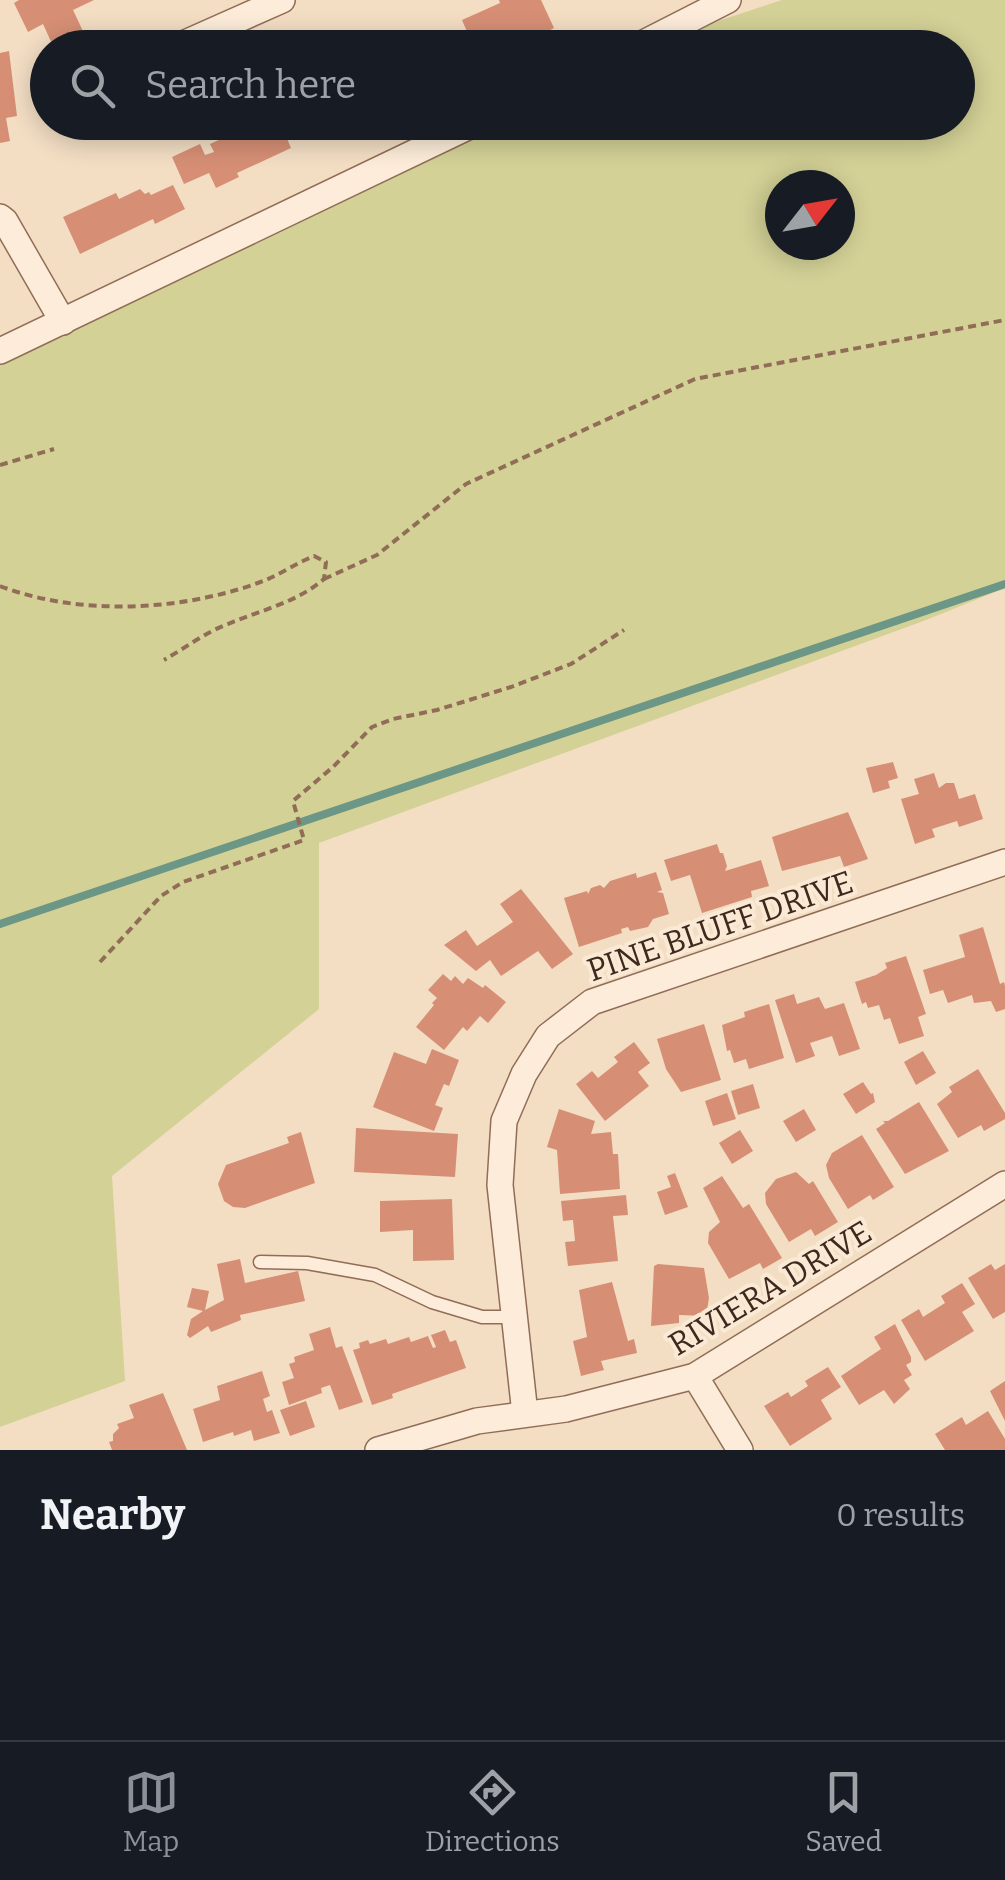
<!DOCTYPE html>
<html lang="en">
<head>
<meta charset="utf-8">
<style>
	:root { --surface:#171b24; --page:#242831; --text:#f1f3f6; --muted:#9ea1a6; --line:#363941; --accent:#8c9099 }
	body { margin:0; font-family:Bitter,serif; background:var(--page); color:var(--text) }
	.compass { position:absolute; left:765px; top:170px; width:90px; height:90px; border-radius:50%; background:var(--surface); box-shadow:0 5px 25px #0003; rotate:59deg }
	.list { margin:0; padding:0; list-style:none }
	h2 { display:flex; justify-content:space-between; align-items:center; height:130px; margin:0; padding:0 40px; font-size:42px }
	h2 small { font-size:32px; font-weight:400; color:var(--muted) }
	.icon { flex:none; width:55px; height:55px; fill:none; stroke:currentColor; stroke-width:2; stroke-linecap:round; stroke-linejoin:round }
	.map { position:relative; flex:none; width:1005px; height:1450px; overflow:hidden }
	.search { position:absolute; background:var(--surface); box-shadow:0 5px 25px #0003; left:30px; right:30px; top:30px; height:110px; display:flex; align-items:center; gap:25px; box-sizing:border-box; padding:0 35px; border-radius:55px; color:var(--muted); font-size:38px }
	.sheet { height:290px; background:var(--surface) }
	nav { display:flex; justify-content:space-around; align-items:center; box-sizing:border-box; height:140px; border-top:2px solid var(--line); background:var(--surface); font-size:28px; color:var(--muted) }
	nav a { display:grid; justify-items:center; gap:5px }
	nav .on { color:var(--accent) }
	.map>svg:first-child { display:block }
	.green { fill:#d3d196; fill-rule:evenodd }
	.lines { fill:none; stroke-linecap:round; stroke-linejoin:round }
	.stream { stroke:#6c9685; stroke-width:8 }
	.building { fill:#d68f75 }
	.service-casing { stroke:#916d58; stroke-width:15 }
	.minor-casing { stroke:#916d58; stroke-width:28 }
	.path { stroke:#916d58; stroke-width:4; stroke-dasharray:8 5; stroke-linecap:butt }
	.service { stroke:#fcecd9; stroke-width:12 }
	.minor { stroke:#fcecd9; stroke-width:25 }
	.labels { text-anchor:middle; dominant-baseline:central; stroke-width:8; stroke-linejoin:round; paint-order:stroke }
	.street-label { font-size:32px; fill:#3f291d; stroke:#fae9d5 }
</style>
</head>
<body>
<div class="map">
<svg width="1005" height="1450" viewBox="0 0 1005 1450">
	<rect width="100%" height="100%" fill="#f3dec4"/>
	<path class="green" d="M782 0H1005V588L926 620 319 843V1009L112 1176 125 1381 0 1427V353L498 123 958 122V48L660 47 718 21ZM780 185H840V245H780Z"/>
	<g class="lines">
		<polyline class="stream" points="0,924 1005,584"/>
	</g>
	<g class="building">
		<polygon points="19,0 94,0 73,10 89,44 81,48 54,48 43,24 28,32 14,3"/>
		<polygon points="499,0 541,0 554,28 517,48 439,48 468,34 462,20 500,3"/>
		<polygon points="9,51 17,116 6,118 10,141 0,143 0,53"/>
		<polygon points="258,122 280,122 291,148 237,173 239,177 216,188 209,173 184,184 172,157 200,144 205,155 214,152 210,144"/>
		<polygon points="173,185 185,209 155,224 153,219 80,254 63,217 116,193 119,199 140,189 145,194 149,192 151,195"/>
		<polygon points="893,762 898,778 888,781 890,788 873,793 866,768"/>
		<polygon points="934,773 939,788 946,783 954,783 959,799 975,794 983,819 959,827 957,821 932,829 935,837 915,844 901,799 919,794 914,779"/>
		<polygon points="848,812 868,859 844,867 840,856 782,871 772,837"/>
		<polygon points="717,844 720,853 723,853 727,866 725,871 761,860 769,886 751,891 752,897 702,913 690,875 671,881 664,860"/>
		<polygon points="656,872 662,890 657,892 663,893 669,914 653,919 648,927 630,931 628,927 621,929 622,933 579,947 564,898 587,891 588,894 591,888 600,885 604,888 610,881 636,873 637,878"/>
		<polygon points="521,889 573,954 552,969 538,951 501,976 490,960 476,971 444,945 466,930 477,946 513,922 500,904"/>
		<polygon points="983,927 1000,984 1004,982 1005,986 1005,1009 996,1012 991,1001 974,1003 972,995 948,1003 943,990 930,994 923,970 965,957 959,935"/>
		<polygon points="906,956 926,1014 918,1017 924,1036 899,1044 890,1018 884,1020 879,1005 868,1008 866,1002 862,1004 855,982 876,975 887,968 885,963"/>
		<polygon points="443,974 451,981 455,976 463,984 468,978 483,988 485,985 506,1002 488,1023 480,1016 467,1031 463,1027 444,1050 416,1027 434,1005 432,1003 437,998 428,990"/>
		<polygon points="794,994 797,1004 819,997 825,1009 844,1003 860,1049 839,1056 832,1036 810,1043 815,1056 796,1063 775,1000"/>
		<polygon points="769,1004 784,1058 749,1069 746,1059 734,1063 730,1050 727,1051 722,1025 745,1017 744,1012"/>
		<polygon points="704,1024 721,1080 681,1092 666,1069 657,1039"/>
		<polygon points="634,1042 650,1063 638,1072 649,1086 605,1121 576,1084 592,1071 598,1078 618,1062 614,1057"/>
		<polygon points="432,1049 459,1060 449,1086 444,1084 435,1105 443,1108 434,1131 373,1107 394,1052 426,1064"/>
		<polygon points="923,1051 936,1073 916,1085 904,1062"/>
		<polygon points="978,1069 1005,1113 1005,1119 984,1131 981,1125 958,1138 937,1104 952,1092 949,1087"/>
		<polygon points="863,1082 871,1094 873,1093 875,1102 856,1114 843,1094"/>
		<polygon points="753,1084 760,1108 738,1115 731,1091"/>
		<polygon points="727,1093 736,1119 713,1126 705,1101"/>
		<polygon points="919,1102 949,1151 905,1174 876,1129 885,1123 883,1121 888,1121"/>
		<polygon points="559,1109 595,1121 591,1134 611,1132 613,1154 618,1154 620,1189 560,1194 557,1150 547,1147"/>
		<polygon points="804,1109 816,1130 796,1142 783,1121"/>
		<polygon points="356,1128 458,1134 455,1177 354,1172"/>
		<polygon points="740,1130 753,1151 732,1164 719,1143"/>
		<polygon points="301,1132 315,1183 245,1208 233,1207 224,1201 218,1184 226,1165 289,1143 287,1137"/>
		<polygon points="862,1135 894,1187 873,1200 870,1195 848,1209 829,1178 826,1165 832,1153"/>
		<polygon points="796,1172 809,1184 813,1181 838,1222 815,1236 811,1229 789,1242 766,1204 765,1193 776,1179"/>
		<polygon points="675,1173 688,1207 665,1215 657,1192 671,1187 667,1176"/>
		<polygon points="722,1176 743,1208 749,1204 782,1258 763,1269 760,1263 729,1279 708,1243 709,1232 720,1222 703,1188"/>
		<polygon points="626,1195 628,1215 613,1216 618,1261 568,1266 565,1242 575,1241 573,1220 563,1221 561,1201"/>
		<polygon points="452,1199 454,1260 413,1261 413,1230 380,1232 380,1201"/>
		<polygon points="240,1259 245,1283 298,1271 305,1301 240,1315 241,1320 211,1332 208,1326 190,1338 187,1335 191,1319 203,1311 187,1307 192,1288 209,1291 205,1310 224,1300 217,1264"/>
		<polygon points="658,1264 704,1268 709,1298 706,1316 679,1315 679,1323 651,1326 654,1266"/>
		<polygon points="991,1264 995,1270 1005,1264 1005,1312 993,1319 968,1278"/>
		<polygon points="612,1282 628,1341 634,1339 637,1353 601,1361 604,1370 581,1376 573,1341 587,1337 579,1290"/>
		<polygon points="962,1283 975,1304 962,1312 974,1331 925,1361 901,1320 919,1309 923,1317 945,1303 941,1296"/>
		<polygon points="895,1324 911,1357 911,1362 906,1365 912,1375 904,1380 910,1389 894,1404 884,1390 859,1405 841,1376 881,1349 874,1337"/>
		<polygon points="330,1327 336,1348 342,1346 363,1402 339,1410 330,1385 321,1388 322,1393 289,1405 282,1382 294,1378 289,1364 295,1362 294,1357 314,1350 309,1334"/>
		<polygon points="445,1330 450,1342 456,1340 466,1368 392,1394 393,1398 372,1405 353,1350 360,1348 359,1343 368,1340 370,1344 386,1339 388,1344 409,1337 411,1342 428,1336 433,1348 436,1347 431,1335"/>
		<polygon points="828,1367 841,1387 821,1400 832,1419 790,1446 764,1406 788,1392 791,1397 808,1386 805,1381"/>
		<polygon points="262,1371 270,1396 263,1399 267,1412 272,1410 280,1433 254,1441 251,1430 234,1436 233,1432 203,1442 193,1409 220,1400 217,1386"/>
		<polygon points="1005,1381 1005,1421 990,1391"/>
		<polygon points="163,1393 187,1450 112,1450 109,1442 113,1441 113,1434 119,1428 117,1424 134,1418 129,1405"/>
		<polygon points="306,1401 315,1427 290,1436 280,1410"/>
		<polygon points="988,1411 1005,1439 1005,1450 945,1450 935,1434 962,1417 966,1425"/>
	</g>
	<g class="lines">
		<g class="service-casing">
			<polyline id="service" points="260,1262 307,1263 375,1275 432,1302 482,1317 513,1317"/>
		</g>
		<g class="minor-casing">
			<g id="minor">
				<polyline points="174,48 282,0"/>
				<polyline points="634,48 728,0"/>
				<polyline points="0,217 5,221 63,322"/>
				<polyline points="0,351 478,122"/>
				<polyline points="695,1376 740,1450"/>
				<polyline points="525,1414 500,1185 504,1121 524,1074 548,1036 592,1002 1005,862"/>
				<polyline points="378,1450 477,1421 566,1409 695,1376 1005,1184"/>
			</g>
		</g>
		<g class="path">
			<polyline points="0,465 54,449"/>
			<polyline points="324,579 377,555 466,484 695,379 1005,320"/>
			<path d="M0 586C81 617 186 611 266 580 282 573 297 563 314 556L326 562 324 579C296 603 261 610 228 624 206 632 185 648 164 660"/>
			<polyline points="100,962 161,896 183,882 304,840 293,801 333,767 372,727 393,719 437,710 511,687 571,664 624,630"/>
		</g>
		<use href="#service" class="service"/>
		<use href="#minor" class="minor"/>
	</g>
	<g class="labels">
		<g class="street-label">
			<text transform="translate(720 926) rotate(-19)">PINE BLUFF DRIVE</text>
			<text transform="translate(770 1288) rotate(-31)">RIVIERA DRIVE</text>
		</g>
	</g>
</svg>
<svg class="compass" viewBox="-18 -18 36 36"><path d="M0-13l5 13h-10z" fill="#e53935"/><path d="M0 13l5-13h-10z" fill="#9ea1a6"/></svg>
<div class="search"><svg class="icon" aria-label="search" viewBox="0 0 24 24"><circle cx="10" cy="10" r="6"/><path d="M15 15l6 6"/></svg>Search here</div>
</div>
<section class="sheet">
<h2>Nearby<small>0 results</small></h2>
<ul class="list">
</ul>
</section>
<nav>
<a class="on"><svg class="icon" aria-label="map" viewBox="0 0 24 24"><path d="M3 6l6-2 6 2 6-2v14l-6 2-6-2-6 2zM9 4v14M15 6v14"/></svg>Map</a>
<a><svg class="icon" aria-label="directions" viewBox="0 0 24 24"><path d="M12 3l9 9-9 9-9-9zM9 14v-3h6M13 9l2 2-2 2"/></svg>Directions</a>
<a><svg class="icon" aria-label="saved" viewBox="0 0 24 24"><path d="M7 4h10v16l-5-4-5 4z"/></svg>Saved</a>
</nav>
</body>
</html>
